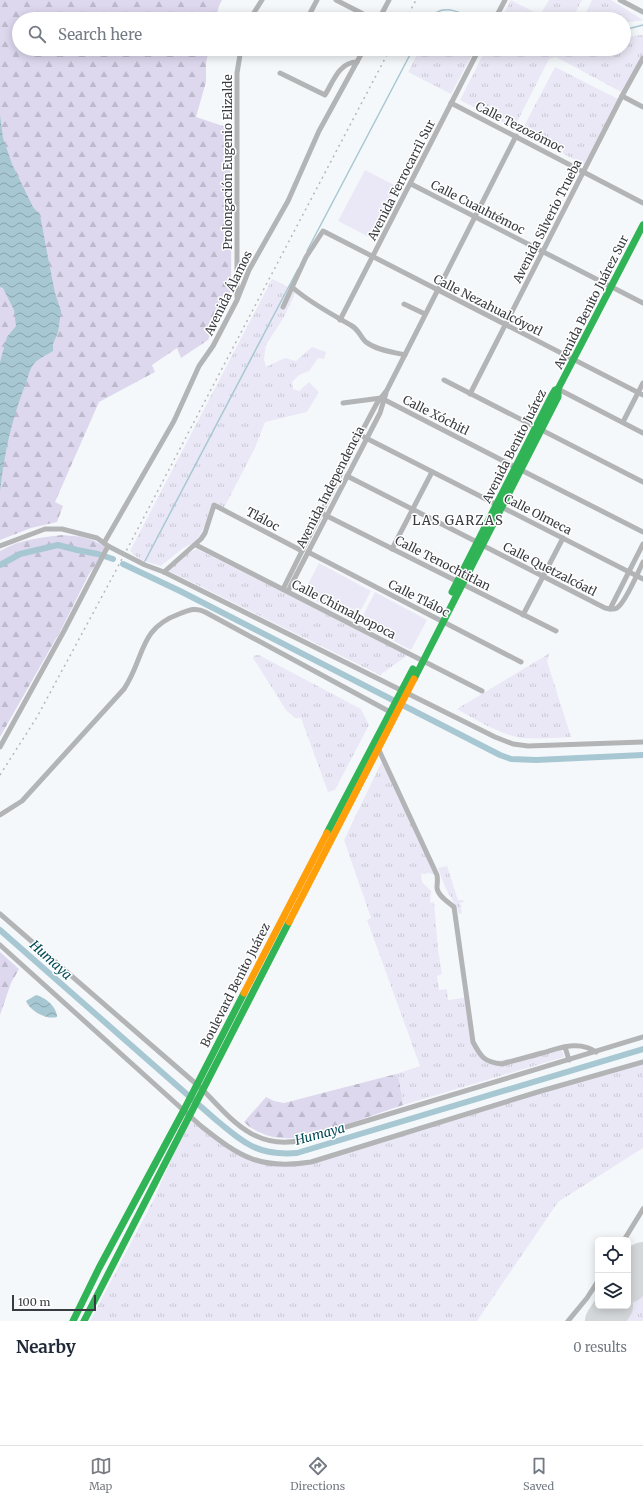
<!DOCTYPE html>
<html lang="en">
<head>
<meta charset="utf-8">
<style>
	:root { --surface:#fff; --page:#f6f6f7; --text:#1f2937; --muted:#747a83; --line:#e0e1e3; --accent:#7a7d81 }
	body { margin:0; font-family:Merriweather,serif; background:var(--page); color:var(--text) }
	.controls { position:absolute; right:12px; bottom:12px; display:grid; overflow:hidden; border-radius:6px; box-shadow:0 2px 10px #0003 }
	.controls button { width:36px; height:36px; display:grid; place-items:center; padding:0; border:0; border-bottom:1px solid var(--line); background:var(--surface); color:var(--text); font:20px sans-serif }
	.scale { position:absolute; left:12px; bottom:10px; width:84px; box-sizing:border-box; padding-left:4px; border:2px solid #383b3f; border-top:0; font-size:11px; line-height:14px; white-space:nowrap; color:#383b3f; -webkit-text-stroke:3px #fff; paint-order:stroke }
	.list { margin:0; padding:0; list-style:none }
	h2 { display:flex; justify-content:space-between; align-items:center; height:52px; margin:0; padding:0 16px; font-size:17px }
	h2 small { font-size:13px; font-weight:400; color:var(--muted) }
	.icon { flex:none; width:22px; height:22px; fill:none; stroke:currentColor; stroke-width:2; stroke-linecap:round; stroke-linejoin:round }
	.map { position:relative; flex:none; width:643px; height:1321px; overflow:hidden }
	.search { position:absolute; background:var(--surface); box-shadow:0 2px 10px #0003; left:12px; right:12px; top:12px; height:44px; display:flex; align-items:center; gap:10px; box-sizing:border-box; padding:0 14px; border-radius:22px; color:var(--muted); font-size:15px }
	.sheet { height:124px; background:var(--surface) }
	nav { display:flex; justify-content:space-around; align-items:center; box-sizing:border-box; height:56px; border-top:1px solid var(--line); background:var(--surface); font-size:11px; color:var(--muted) }
	nav a { display:grid; justify-items:center; gap:2px }
	nav .on { color:var(--accent) }
	.map>svg:first-child { display:block }
	.grass { fill:url(#grass-tufts) }
	.forest { fill:url(#forest-firs) }
	.park { fill:#eae8f6 }
	.water { fill:url(#water-waves) }
	.lines { fill:none; stroke-linecap:round; stroke-linejoin:round }
	.stream { stroke:#a7c8d2; stroke-width:1.5 }
	.canal { stroke:#a7c8d2; stroke-width:6 }
	.runway { stroke:#d5d8da; stroke-width:38 }
	.street { stroke:#b3b4b5; stroke-width:5 }
	.fast { stroke:#30b455; stroke-width:7 }
	.slow { stroke:#ff9f0a; stroke-width:7 }
	.rail { stroke:#b5b7ba; stroke-width:1.5; stroke-dasharray:2 4; stroke-linecap:butt }
	.labels { text-anchor:middle; dominant-baseline:central; stroke-width:3; stroke-linejoin:round; paint-order:stroke }
	.street-label { font-size:12px; fill:#383b3f; stroke:#fff }
	.neighbourhood-label { font-size:13px; letter-spacing:1px; fill:#383b3f; stroke:#fff }
	.water-label { font-size:13px; font-style:italic; fill:#004a57; stroke:#fff }
</style>
</head>
<body>
<div class="map">
<svg width="643" height="1321" viewBox="0 0 643 1321">
	<defs>
		<pattern id="grass-tufts" width="24" height="20" patternUnits="userSpaceOnUse"><rect width="24" height="20" fill="#eae8f6"/><path d="M3 7l-1-3M5 7V3M7 7l1-3M15 17l-1-3M17 17v-4M19 17l1-3" fill="none" stroke="#c9c8d4"/></pattern>
		<pattern id="forest-firs" width="22" height="20" patternUnits="userSpaceOnUse"><rect width="22" height="20" fill="#ddd8ee"/><path d="M5 1l3.5 6h-7zM16 11l3.5 6h-7z" fill="#bebacd"/></pattern>
		<pattern id="water-waves" width="16" height="10" patternUnits="userSpaceOnUse"><rect width="16" height="10" fill="#a7c8d2"/><path d="M0 5q4-4 8 0t8 0" fill="none" stroke="#89a4ac"/></pattern>
	</defs>
	<rect width="100%" height="100%" fill="#f5f8fb"/>
	<g class="grass">
		<polygon points="511,0 540,15 549,0 582,0 572,19 501,19"/>
		<polygon points="592,0 611,0 643,20 624,23 624,19 583,19"/>
		<polygon points="640,35 643,35 643,58 623,93 556,57 549,59 514,128 460,100 486,49 503,49 525,55 542,56 575,49 624,49 624,38"/>
		<polygon points="420,49 475,49 451,94 408,72"/>
		<polygon points="555,67 618,99 585,165 521,132"/>
		<polygon points="272,279 283,284 296,292 284,317 266,345 264,359 266,367 285,358 296,361 312,347 326,352 324,359 318,358 309,371 299,375 292,382 293,389 299,391 309,382 319,392 307,412 265,422 255,448 224,508 214,502 211,506 205,525 196,542 183,548 161,566 140,560 130,551"/>
		<polygon points="197,549 408,655 380,675 167,570 184,555"/>
		<path d="M550 653 547 661 571 737C555 738 538 739 522 738 504 736 472 718 457 709Z"/>
		<polygon points="255,655 259,655 361,709 369,725 335,790 328,792 301,718 295,718 286,710 253,658"/>
		<polygon points="384,762 435,875 429,873 421,874 422,882 431,891 430,903 434,902 438,949 442,974 437,976 439,990 447,989 448,1000 469,997 473,1040 478,1054 489,1062 562,1050 564,1057 403,1105 399,1080 396,1074 420,1066 367,920 371,918 344,840 381,763"/>
		<polygon points="447,866 458,900 463,900 464,902 460,903 462,913 459,914 457,908 445,887 438,868"/>
		<polygon points="643,1062 643,1148 558,1202 477,1321 90,1321 154,1199 190,1117 249,1159 297,1165"/>
		<polygon points="643,1273 643,1321 612,1321 622,1306 628,1306 628,1296"/>
	</g>
	<g class="forest">
		<polygon points="0,0 222,0 219,6 216,19 19,19 19,49 209,49 206,63 206,82 196,117 232,129 231,291 208,340 181,358 177,348 152,365 155,372 99,402 55,502 63,506 57,522 31,528 0,540"/>
		<path d="M62 535C78 536 91 537 105 547L99 560 89 574 62 628 0 737V551C21 539 39 538 62 535Z"/>
		<polygon points="0,952 19,969 11,983 0,1015"/>
		<path d="M396 1074 399 1080 403 1105C385 1111 368 1117 350 1123 321 1132 289 1147 259 1132 253 1129 249 1127 244 1122L266 1097 274 1101 284 1103Z"/>
	</g>
	<g class="park">
		<polygon points="365,170 396,186 369,237 338,221"/>
		<polygon points="319,563 371,591 355,621 303,594"/>
		<polygon points="375,592 427,620 411,650 359,623"/>
	</g>
	<g class="water">
		<path d="M0 115 3 138 12 164 33 207 40 215 50 268 55 293 61 311 58 332 53 344V351C47 355 37 359 33 365 28 372 28 380 24 388 11 422 4 455 0 492V362L7 337 16 326 14 310 3 288 0 287Z"/>
		<path d="M36 995C45 997 57 1007 57 1017 46 1020 30 1011 26 1001Z"/>
	</g>
	<g class="lines">
		<g class="stream">
			<path d="M430 19C441 2 459 12 473 19"/>
			<polyline points="624,30 643,25"/>
			<polyline points="307,251 413,49"/>
			<polyline points="145,561 298,269"/>
		</g>
		<g class="canal">
			<polyline points="123,564 180,591 500,755 511,759 536,760 643,755"/>
			<polyline points="0,565 20,554 58,545 77,550 98,554 113,559"/>
			<path d="M0 930 215 1119C244 1143 257 1156 297 1153L643 1049"/>
		</g>
		<g class="runway">
			<polyline points="628,1284 643,1261"/>
			<polyline points="604,1321 614,1306"/>
		</g>
		<g class="street">
			<polyline points="336,0 373,19"/>
			<polyline points="620,0 643,12"/>
			<polyline points="250,19 262,0"/>
			<polyline points="307,19 317,0"/>
			<polyline points="379,19 389,0"/>
			<polyline points="495,19 505,0"/>
			<polyline points="354,49 362,53"/>
			<path d="M280 73 325 95C333 82 339 62 357 62"/>
			<polyline points="622,96 643,107"/>
			<polyline points="451,103 643,203"/>
			<polyline points="411,184 643,303"/>
			<path d="M292 287C310 303 332 314 352 326 359 330 361 338 366 342 376 350 393 352 405 355"/>
			<polyline points="237,297 237,73 241,49"/>
			<polyline points="404,304 425,314"/>
			<polyline points="283,307 306,257 323,231 643,395"/>
			<polyline points="340,320 479,49"/>
			<polyline points="444,380 643,482"/>
			<polyline points="558,389 643,433"/>
			<polyline points="470,394 622,96 643,58"/>
			<polyline points="343,403 381,398 515,467"/>
			<polyline points="623,422 643,383"/>
			<polyline points="360,435 643,579"/>
			<polyline points="521,470 643,532"/>
			<polyline points="347,476 477,542"/>
			<polyline points="321,513 556,631"/>
			<polyline points="104,543 174,421 199,366 213,346 237,300 249,270 288,201 319,131 364,49"/>
			<polyline points="196,545 482,691"/>
			<path d="M482 545 605 608C609 609 613 610 617 608 626 602 638 572 643 562"/>
			<polyline points="0,546 45,529 62,529 97,538 108,546 145,565 164,572 495,737 513,744 528,746 643,742"/>
			<polyline points="392,549 432,472"/>
			<polyline points="308,552 521,662"/>
			<polyline points="164,572 201,539 205,533 214,505 302,551"/>
			<polyline points="283,589 360,435 377,403 387,390 516,136"/>
			<polyline points="288,591 380,413 386,393"/>
			<polyline points="610,609 643,544"/>
			<polyline points="523,615 563,538"/>
			<polyline points="0,747 64,631 108,546"/>
			<path d="M378 748 437 875C438 880 437 883 437 888 438 896 448 902 454 907L473 1042C481 1057 484 1062 502 1064 515 1060 529 1057 542 1053 560 1048 579 1040 596 1052"/>
			<path d="M0 815 22 801 124 689C145 658 138 629 179 614 189 610 196 607 205 612L392 713"/>
			<path d="M0 914 202 1089C232 1120 255 1151 303 1140L643 1037"/>
			<path d="M0 945 201 1126C240 1157 260 1170 311 1162L541 1091 643 1062"/>
			<polyline points="565,1047 569,1060"/>
			<polyline points="624,1240 643,1209"/>
			<polyline points="568,1321 587,1298 598,1281"/>
		</g>
		<g class="fast">
			<polyline points="452,592 552,395 555,390 558,389"/>
			<polyline points="414,679 558,397 558,389 643,225"/>
			<polyline points="327,833 413,669"/>
			<polyline points="73,1321 99,1268 185,1108 244,993"/>
			<polyline points="84,1321 289,922"/>
		</g>
		<g class="slow">
			<polyline points="289,922 414,679"/>
			<polyline points="244,993 327,833"/>
		</g>
		<g class="rail">
			<polyline points="406,19 416,0"/>
			<polyline points="0,775 37,717 113,576 390,49"/>
		</g>
	</g>
	<g class="labels">
		<g class="street-label">
			<text transform="translate(520 127) rotate(27)">Calle Tezozómoc</text>
			<text transform="translate(227 162) rotate(-90)">Prolongación Eugenio Elizalde</text>
			<text transform="translate(401 180) rotate(-63)">Avenida Ferrocarril Sur</text>
			<text transform="translate(478 207) rotate(27)">Calle Cuauhtémoc</text>
			<text transform="translate(547 221) rotate(-63)">Avenida Silverio Trueba</text>
			<text transform="translate(228 293) rotate(-64)">Avenida Álamos</text>
			<text transform="translate(591 302) rotate(-63)">Avenida Benito Juárez Sur</text>
			<text transform="translate(488 305) rotate(27)">Calle Nezahualcóyotl</text>
			<text transform="translate(436 415) rotate(27)">Calle Xóchitl</text>
			<text transform="translate(514 446) rotate(-63)">Avenida Benito Juárez</text>
			<text transform="translate(330 487) rotate(-63)">Avenida Independencia</text>
			<text transform="translate(538 514) rotate(27)">Calle Olmeca</text>
			<text transform="translate(263 519) rotate(28)">Tláloc</text>
			<text transform="translate(443 563) rotate(27)">Calle Tenochtitlan</text>
			<text transform="translate(550 569) rotate(27)">Calle Quetzalcóatl</text>
			<text transform="translate(419 598) rotate(27)">Calle Tláloc</text>
			<text transform="translate(344 609) rotate(27)">Calle Chimalpopoca</text>
			<text transform="translate(235 985) rotate(-63)">Boulevard Benito Juárez</text>
		</g>
		<g class="neighbourhood-label">
			<text x="458" y="520">LAS GARZAS</text>
		</g>
		<g class="water-label">
			<text transform="translate(51 960) rotate(42)">Humaya</text>
			<text transform="translate(320 1134) rotate(-15)">Humaya</text>
		</g>
	</g>
</svg>
<div class="controls">
<button><svg class="icon" aria-label="locate" viewBox="0 0 24 24"><circle cx="12" cy="12" r="6"/><path d="M12 2v4M12 18v4M2 12h4M18 12h4"/></svg></button>
<button><svg class="icon" aria-label="layers" viewBox="0 0 24 24"><path d="M12 4l9 5-9 5-9-5zM3 14l9 5 9-5"/></svg></button>
</div>
<div class="scale">100 m</div>
<div class="search"><svg class="icon" aria-label="search" viewBox="0 0 24 24"><circle cx="10" cy="10" r="6"/><path d="M15 15l6 6"/></svg>Search here</div>
</div>
<section class="sheet">
<h2>Nearby<small>0 results</small></h2>
<ul class="list">
</ul>
</section>
<nav>
<a class="on"><svg class="icon" aria-label="map" viewBox="0 0 24 24"><path d="M3 6l6-2 6 2 6-2v14l-6 2-6-2-6 2zM9 4v14M15 6v14"/></svg>Map</a>
<a><svg class="icon" aria-label="directions" viewBox="0 0 24 24"><path d="M12 3l9 9-9 9-9-9zM9 14v-3h6M13 9l2 2-2 2"/></svg>Directions</a>
<a><svg class="icon" aria-label="saved" viewBox="0 0 24 24"><path d="M7 4h10v16l-5-4-5 4z"/></svg>Saved</a>
</nav>
</body>
</html>
